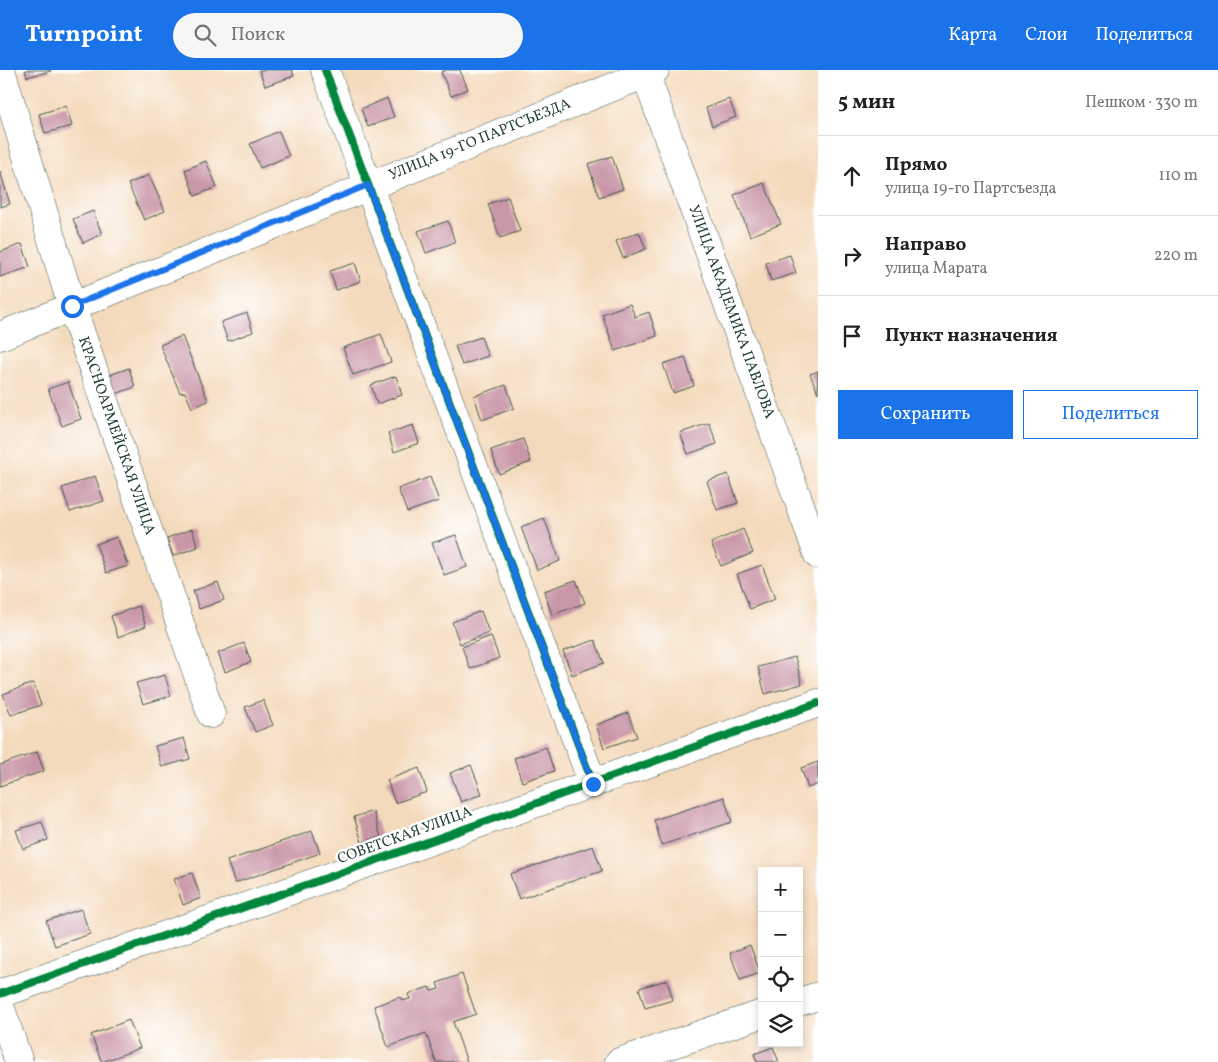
<!DOCTYPE html>
<html lang="ru">
<head>
<meta charset="utf-8">
<style>
	:root { --surface:#fff; --page:#f6f6f6; --text:#202124; --muted:#757577; --line:#e0e0e0; --accent:#1a73e8 }
	body { margin:0; font-family:Vollkorn,serif; background:var(--page); color:var(--text) }
	.controls { position:absolute; right:15px; bottom:15px; display:grid; overflow:hidden; border-radius:0px; box-shadow:0 2px 8px #0003 }
	.controls button { width:45px; height:45px; display:grid; place-items:center; padding:0; border:0; border-bottom:1px solid var(--line); background:var(--surface); color:var(--text); font:25px sans-serif }
	.stop { position:absolute; width:15px; height:15px; margin:-11px; border:4px solid #1a73e8; border-radius:50%; background:#fff }
	.stop.end { background:#1a73e8; border-color:#fff; box-shadow:0 1px 5px #0008 }
	.list { margin:0; padding:0; list-style:none }
	h2 { display:flex; justify-content:space-between; align-items:center; height:65px; margin:0; padding:0 20px; font-size:21px }
	h2 small { font-size:16px; font-weight:400; color:var(--muted) }
	.list li { display:grid; grid-template-columns:32px 1fr auto; gap:15px; align-items:center; box-sizing:border-box; height:80px; padding:0 20px; border-top:1px solid var(--line) }
	.list b { display:block; font-size:19px; white-space:nowrap }
	.list p { margin:0; font-size:16px; white-space:nowrap; color:var(--muted) }
	.list em { font-size:16px; font-style:normal; color:var(--muted) }
	.actions { display:flex; gap:10px; padding:15px 20px }
	.actions a { flex:1; padding:11px 0; border:1px solid var(--accent); border-radius:0px; text-align:center; font-size:18px; color:var(--accent) }
	.actions .main { background:var(--accent); color:#fff }
	.icon { flex:none; width:28px; height:28px; fill:none; stroke:currentColor; stroke-width:2; stroke-linecap:round; stroke-linejoin:round }
	.map { position:relative; flex:none; width:818px; height:992px; overflow:hidden }
	header { display:flex; align-items:center; gap:30px; box-sizing:border-box; height:70px; padding:0 25px; background:var(--accent); color:#fff }
	header strong { font-size:24px }
	nav { display:flex; gap:28px; margin-inline-start:auto; font-size:18px }
	.search { width:350px; height:45px; background:var(--page); display:flex; align-items:center; gap:12px; box-sizing:border-box; padding:0 18px; border-radius:28px; color:var(--muted); font-size:19px }
	main { display:flex }
	aside { flex:1; background:var(--surface) }
	.map>svg:first-child { display:block }
	.building { fill:#c996a8 }
	.lines { fill:none; stroke-linecap:round; stroke-linejoin:round }
	.minor-casing { stroke:#3f5548; stroke-width:29 }
	.minor { stroke:#fff; stroke-width:28 }
	.cycleway-casing { stroke:#fff; stroke-width:11 }
	.cycleway { stroke:#00873e; stroke-width:8 }
	.route { stroke:#1a73e8; stroke-width:6 }
	.labels { text-anchor:middle; dominant-baseline:central; stroke-width:5; stroke-linejoin:round; paint-order:stroke }
	.street-label { font-size:15px; fill:#1f3d34; stroke:#fff }
</style>
</head>
<body>
<header>
<strong>Turnpoint</strong>
<div class="search"><svg class="icon" aria-label="search" viewBox="0 0 24 24"><circle cx="10" cy="10" r="6"/><path d="M15 15l6 6"/></svg>Поиск</div>
<nav><a>Карта</a><a>Слои</a><a>Поделиться</a></nav>
</header>
<main>
<div class="map">
<svg width="818" height="992" viewBox="0 0 818 992">
	<rect width="100%" height="100%" fill="#fff"/>
	<filter id="ink" filterUnits="userSpaceOnUse"><feTurbulence type="fractalNoise" baseFrequency=".02" numOctaves="2"/><feDisplacementMap in="SourceGraphic" scale="10" xChannelSelector="R" yChannelSelector="G"/><feConvolveMatrix kernelMatrix="1 2 1 2 8 2 1 2 1" color-interpolation-filters="sRGB"/></filter>
	<filter id="wash" filterUnits="userSpaceOnUse"><feTurbulence type="fractalNoise" baseFrequency=".0096" numOctaves="4" result="noise"/><feDisplacementMap in="SourceGraphic" scale="20" xChannelSelector="R" yChannelSelector="G"/><feGaussianBlur stdDeviation="1.12" result="paint"/><feColorMatrix in="noise" values="0 0 0 0 0 0 0 0 0 0 0 0 0 0 0 0 0 1.4 0 .05"/><feComposite in="paint" operator="in"/></filter>
	<g filter="url(#wash)">
		<rect width="100%" height="100%" fill="#f4dabc"/>
		<g id="blocks">
			<g class="building">
				<polygon points="25,0 51,0 51,1 27,7"/>
				<polygon points="259,0 292,0 294,6 265,16"/>
				<polygon points="446,0 460,0 468,19 451,26 441,2"/>
				<polygon points="387,28 394,47 368,57 361,39"/>
				<polygon points="729,29 736,47 712,56 706,38"/>
				<polygon points="66,36 72,56 45,63 39,44"/>
				<polygon points="279,61 289,86 260,98 250,74"/>
				<polygon points="612,86 623,119 599,127 588,94"/>
				<polygon points="206,91 217,117 195,126 185,100"/>
				<polygon points="0,101 10,134 0,137"/>
				<polygon points="149,105 165,141 144,150 128,114"/>
				<polygon points="764,113 781,154 750,166 734,125"/>
				<polygon points="508,127 520,161 500,168 488,134"/>
				<polygon points="93,141 102,164 83,173 73,149"/>
				<polygon points="448,151 455,172 426,183 418,161"/>
				<polygon points="639,162 646,179 623,188 616,171"/>
				<polygon points="22,174 30,197 0,207 0,182"/>
				<polygon points="790,185 796,203 771,211 766,193"/>
				<polygon points="355,193 361,211 336,220 330,201"/>
				<polygon points="630,234 635,247 649,242 657,266 615,281 602,244"/>
				<polygon points="247,243 253,262 228,271 221,252"/>
				<polygon points="381,264 391,292 353,305 343,278"/>
				<polygon points="182,266 208,331 192,338 185,322 180,323 160,275"/>
				<polygon points="481,267 488,286 462,295 455,276"/>
				<polygon points="685,287 694,316 673,323 663,294"/>
				<polygon points="129,298 135,317 110,326 104,307"/>
				<polygon points="818,301 818,323 810,304"/>
				<polygon points="396,306 402,325 377,334 371,315"/>
				<polygon points="68,312 81,349 62,356 48,319"/>
				<polygon points="506,315 514,338 482,350 474,326"/>
				<polygon points="709,353 717,374 688,384 680,363"/>
				<polygon points="413,355 419,373 394,382 388,363"/>
				<polygon points="523,369 531,392 499,404 491,380"/>
				<polygon points="728,404 738,433 717,440 707,411"/>
				<polygon points="95,406 104,431 70,442 62,418"/>
				<polygon points="430,407 439,431 407,442 398,419"/>
				<polygon points="544,448 560,491 537,500 521,457"/>
				<polygon points="192,459 198,477 173,486 167,468"/>
				<polygon points="743,459 753,483 721,496 711,473"/>
				<polygon points="456,465 467,497 444,505 432,473"/>
				<polygon points="117,467 128,496 106,503 96,474"/>
				<polygon points="762,495 775,529 750,539 737,504"/>
				<polygon points="576,510 585,533 552,545 544,521"/>
				<polygon points="218,512 224,530 199,539 193,521"/>
				<polygon points="139,536 146,556 118,567 111,546"/>
				<polygon points="481,541 489,563 460,574 452,552"/>
				<polygon points="491,566 499,588 470,599 462,577"/>
				<polygon points="595,570 604,593 572,605 563,581"/>
				<polygon points="244,573 251,592 225,602 218,583"/>
				<polygon points="795,587 802,614 765,624 758,597"/>
				<polygon points="165,605 171,626 143,634 136,613"/>
				<polygon points="33,613 41,635 11,645 3,624"/>
				<polygon points="263,630 273,655 255,662 245,637"/>
				<polygon points="628,643 637,667 604,678 596,655"/>
				<polygon points="184,668 190,689 162,697 155,676"/>
				<polygon points="546,677 554,701 522,712 514,688"/>
				<polygon points="37,682 44,701 0,716 0,695"/>
				<polygon points="818,692 818,714 808,718 801,698"/>
				<polygon points="471,695 482,724 461,732 450,703"/>
				<polygon points="419,698 427,722 395,733 387,710"/>
				<polygon points="724,727 732,752 662,775 654,750"/>
				<polygon points="373,741 381,767 362,772 354,747"/>
				<polygon points="42,752 48,770 23,779 16,760"/>
				<polygon points="312,761 320,783 235,813 227,791"/>
				<polygon points="593,776 602,801 519,829 510,804"/>
				<polygon points="192,803 201,828 183,835 174,809"/>
				<polygon points="81,839 90,864 55,876 46,851"/>
				<polygon points="750,875 760,903 740,910 730,883"/>
				<polygon points="462,904 476,944 453,952 467,992 436,992 426,963 388,977 374,936 400,927 402,931 410,929 408,924 429,917 431,921 439,919 437,913"/>
				<polygon points="667,910 673,930 645,938 639,918"/>
				<polygon points="129,950 140,978 102,992 91,965"/>
				<polygon points="773,977 779,992 757,992 754,984"/>
			</g>
		</g>
	</g>
	<g filter="url(#ink)">
		<use href="#blocks" fill-opacity="0" stroke="#3f5548" stroke-width="1"/>
		<g class="lines">
			<g class="minor-casing">
				<g id="minor">
					<polyline points="1,0 72,237 211,644"/>
					<polyline points="325,0 593,714"/>
					<polyline points="644,0 818,485"/>
					<polyline points="0,266 655,0"/>
					<polyline points="0,924 818,633"/>
					<polyline points="799,932 818,926"/>
					<polyline points="0,936 19,992"/>
					<polyline points="619,992 762,944"/>
				</g>
			</g>
			<use href="#minor" class="minor"/>
			<g class="cycleway-casing">
				<g id="cycleway">
					<polyline points="325,0 593,714"/>
					<polyline points="0,924 818,633"/>
				</g>
			</g>
			<use href="#cycleway" class="cycleway"/>
		</g>
	</g>
	<g class="lines" filter="url(#ink)">
		<polyline class="route" points="72,236 368,115 593,714"/>
	</g>
	<g class="labels">
		<g class="street-label">
			<text transform="translate(480 70) rotate(-22)">УЛИЦА 19-ГО ПАРТСЪЕЗДА</text>
			<text transform="translate(731 242) rotate(70)">УЛИЦА АКАДЕМИКА ПАВЛОВА</text>
			<text transform="translate(116 366) rotate(71)">КРАСНОАРМЕЙСКАЯ УЛИЦА</text>
			<text transform="translate(405 766) rotate(-20)">СОВЕТСКАЯ УЛИЦА</text>
		</g>
	</g>
</svg>
<div class="controls">
<button>+</button>
<button>−</button>
<button><svg class="icon" aria-label="locate" viewBox="0 0 24 24"><circle cx="12" cy="12" r="6"/><path d="M12 2v4M12 18v4M2 12h4M18 12h4"/></svg></button>
<button><svg class="icon" aria-label="layers" viewBox="0 0 24 24"><path d="M12 4l9 5-9 5-9-5zM3 14l9 5 9-5"/></svg></button>
</div>
<div class="stop" style="left:72px;top:236px"></div>
<div class="stop end" style="left:593px;top:714px"></div>
</div>
<aside>
<h2>5 мин<small>Пешком · 330 m</small></h2>
<ul class="list">
<li><svg class="icon" aria-label="ahead" viewBox="0 0 24 24"><path d="M12 20V5M6 11l6-6 6 6"/></svg><div><b>Прямо</b><p>улица 19-го Партсъезда</p></div><em>110 m</em></li>
<li><svg class="icon" aria-label="right" viewBox="0 0 24 24"><path d="M7 20v-9h11M14 6l5 5-5 5"/></svg><div><b>Направо</b><p>улица Марата</p></div><em>220 m</em></li>
<li><svg class="icon" aria-label="arrive" viewBox="0 0 24 24"><path d="M6 21V4h12l-3 4 3 4H6"/></svg><div><b>Пункт назначения</b></div></li>
</ul>
<div class="actions"><a class="main">Сохранить</a><a>Поделиться</a></div>
</aside>
</main>
</body>
</html>
